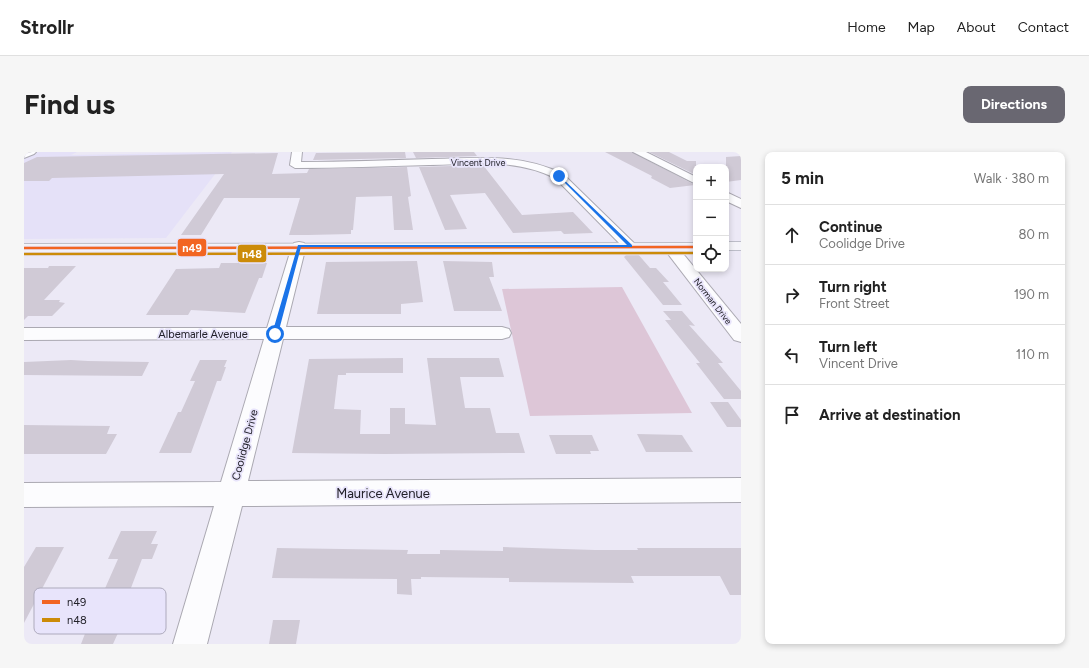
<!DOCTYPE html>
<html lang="en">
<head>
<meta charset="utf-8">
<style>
	:root { --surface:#fff; --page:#f6f6f6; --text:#222; --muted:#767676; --line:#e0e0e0; --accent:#696771 }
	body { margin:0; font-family:Figtree,sans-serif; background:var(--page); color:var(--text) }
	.controls { position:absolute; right:12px; top:12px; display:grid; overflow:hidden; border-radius:8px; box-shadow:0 2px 6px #0003 }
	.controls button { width:36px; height:36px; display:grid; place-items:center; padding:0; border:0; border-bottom:1px solid var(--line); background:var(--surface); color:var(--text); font:20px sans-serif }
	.stop { position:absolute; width:12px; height:12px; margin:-9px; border:3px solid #1a73e8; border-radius:50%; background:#fff }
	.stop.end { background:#1a73e8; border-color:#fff; box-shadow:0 1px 4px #0008 }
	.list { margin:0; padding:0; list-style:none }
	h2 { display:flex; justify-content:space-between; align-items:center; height:52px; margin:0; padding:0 16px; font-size:17px }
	h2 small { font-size:13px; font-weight:400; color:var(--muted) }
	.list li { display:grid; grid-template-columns:26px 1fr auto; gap:12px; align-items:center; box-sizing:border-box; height:60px; padding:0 16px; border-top:1px solid var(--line) }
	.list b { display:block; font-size:15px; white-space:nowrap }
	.list p { margin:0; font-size:13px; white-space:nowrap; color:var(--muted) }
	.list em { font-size:13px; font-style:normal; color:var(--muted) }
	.icon { flex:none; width:22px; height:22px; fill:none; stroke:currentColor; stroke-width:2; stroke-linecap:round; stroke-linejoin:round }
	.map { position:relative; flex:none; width:717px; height:492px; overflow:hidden; border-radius:8px }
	header { display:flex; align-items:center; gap:24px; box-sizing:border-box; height:56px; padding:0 20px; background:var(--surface); border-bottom:1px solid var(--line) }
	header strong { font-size:19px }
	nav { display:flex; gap:22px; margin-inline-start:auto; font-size:14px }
	.intro { display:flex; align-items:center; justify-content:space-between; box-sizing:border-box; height:96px; padding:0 24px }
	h1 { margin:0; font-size:28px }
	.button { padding:10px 18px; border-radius:8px; background:var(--accent); color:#fff; font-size:14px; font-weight:700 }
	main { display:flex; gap:24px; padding:0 24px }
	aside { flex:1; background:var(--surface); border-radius:8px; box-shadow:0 2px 6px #0003 }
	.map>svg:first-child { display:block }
	.built { fill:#e5e1f8 }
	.forest { fill:#ddc6d7 }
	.building { fill:#d0cad6 }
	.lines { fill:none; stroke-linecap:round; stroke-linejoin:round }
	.minor-casing { stroke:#aba9b2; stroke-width:2 }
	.major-casing { stroke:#bdbec9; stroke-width:2 }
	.minor { fill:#fcfcfe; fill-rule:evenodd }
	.major { fill:#f4f4f9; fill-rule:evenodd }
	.bus-1-casing { stroke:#e8e4fb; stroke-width:4.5 }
	.bus-2-casing { stroke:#e8e4fb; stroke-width:4.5 }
	.bus-1 { stroke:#f26522; stroke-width:2.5 }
	.bus-2 { stroke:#cc8b08; stroke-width:2.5 }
	.route { fill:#1a73e8 }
	.labels { text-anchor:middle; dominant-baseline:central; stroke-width:3.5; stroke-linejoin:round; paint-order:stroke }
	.far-street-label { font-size:9px; fill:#222129; stroke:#e8e4fb }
	.street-label { font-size:11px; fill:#222129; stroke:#e8e4fb }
	.near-street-label { font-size:13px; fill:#222129; stroke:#e8e4fb }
	.key { fill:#e8e4fb; stroke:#adaabc; stroke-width:1 }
	.key-label { font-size:11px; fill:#222129 }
	.line-badge { stroke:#e8e4fb; stroke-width:1.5 }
	.badge-label { font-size:11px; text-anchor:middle; font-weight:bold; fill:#fff }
</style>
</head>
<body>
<header>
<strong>Strollr</strong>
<nav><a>Home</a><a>Map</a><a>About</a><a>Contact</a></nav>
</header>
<div class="intro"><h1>Find us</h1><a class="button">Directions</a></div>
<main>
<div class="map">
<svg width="717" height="492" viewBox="0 0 717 492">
	<rect width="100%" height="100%" fill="#ece9f6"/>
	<polygon class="built" points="0,0 53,0 47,3 208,0 142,86 0,87"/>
	<polygon class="forest" points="598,135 668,261 506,264 478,137"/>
	<g class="building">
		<polygon points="381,0 382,6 289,8 292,1"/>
		<polygon points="389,0 450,0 453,4 392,6"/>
		<polygon points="581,0 608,0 671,33 646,36 627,26 628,24"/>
		<polygon points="625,0 645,0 663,9 672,9 672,23"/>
		<polygon points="254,1 248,22 283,21 285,17 383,15 387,44 384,45 389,78 370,78 368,44 332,45 329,78 327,78 327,82 284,83 265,83 276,46 200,46 177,83 157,83 200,22 28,26 25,29 0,29 0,11 13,5"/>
		<polygon points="717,4 717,28 702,30 702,5"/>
		<polygon points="459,13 498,63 549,60 569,81 540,82 537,79 489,81 461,41 426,43 443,77 421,78 395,15"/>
		<polygon points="604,101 613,101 626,116 632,116 645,130 639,130 658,153 639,153 600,105"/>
		<polygon points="393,109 399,150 377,152 377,162 293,162 302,110"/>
		<polygon points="419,109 468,110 470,125 465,125 478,159 430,159"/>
		<polygon points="197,111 243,111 238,126 235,126 221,161 167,158 164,163 122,163 152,117 195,116"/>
		<polygon points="25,114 52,114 20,148 36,148 35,150 41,151 28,164 4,164 0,168 0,116 24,116"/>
		<polygon points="639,159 658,159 671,174 665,173 699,211 694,211 717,239 717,247 700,247 672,211 676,211 641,168 647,168"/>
		<polygon points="379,206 379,221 322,221 322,223 314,223 310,257 337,258 336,282 366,282 366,256 381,256 381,272 412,273 403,206 475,206 480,225 436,225 441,256 466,256 472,281 495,281 501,301 361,302 268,301 285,207"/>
		<polygon points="47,208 64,209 125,210 118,224 0,223 0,210"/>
		<polygon points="176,208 203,208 200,215 202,215 197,229 193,229 167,301 135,301 154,260 157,260 171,229 166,229"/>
		<polygon points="686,250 704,250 717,268 717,275 703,275"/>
		<polygon points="0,273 86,274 83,282 93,282 82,302 0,302"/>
		<polygon points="613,282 658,283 669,300 622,300"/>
		<polygon points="525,283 568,283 575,299 566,299 567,302 532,302"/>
		<polygon points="97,379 133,379 127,392 134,392 128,407 118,407 102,449 106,449 104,454 107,454 102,467 107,467 102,481 94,481 89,492 57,492 64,474 57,474 68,450 75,450 94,407 84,407"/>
		<polygon points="12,395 40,395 0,471 0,415"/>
		<polygon points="479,395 571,398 614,398 613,396 717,396 717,443 706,443 696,424 607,424 610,431 485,430 485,426 397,425 397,427 387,427 388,443 373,442 373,427 248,426 253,396 384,398 383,402 416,402 416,398 479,399"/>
		<polygon points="249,468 276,468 272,492 245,492"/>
	</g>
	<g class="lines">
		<g class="minor-casing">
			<g id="minor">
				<polygon points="0,0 12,0 10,2 0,6"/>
				<path d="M268 0H278L277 10C320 10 364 8 408 7 453 6 497 1 539 22L613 94 611 97 606 98 601 97 531 26C491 6 449 12 405 13 361 14 316 16 271 16L266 13Z"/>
				<polygon points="609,0 622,0 672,25 672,32"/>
				<polygon points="702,40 717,47 717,56 702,49"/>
				<polygon points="275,90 280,91 282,94 262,175 478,175 485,177 487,181 485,185 478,187 259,187 224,329 717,326 717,350 218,354 183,492 149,492 190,354 0,355 0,331 197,330 240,187 0,188 0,176 243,176 268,94 270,91"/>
				<polygon points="646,91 651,92 717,172 717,190 710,188 641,98 639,95 641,92"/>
			</g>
		</g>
		<g class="major-casing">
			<g id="major">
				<rect x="702" y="90" width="15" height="8"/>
				<polygon points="672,91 672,99 0,100 0,92"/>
			</g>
		</g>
		<use href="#minor" class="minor"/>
		<use href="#major" class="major"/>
		<g class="bus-1-casing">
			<polyline id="bus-1" points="0,96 672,95"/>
		</g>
		<g class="bus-2-casing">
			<polyline id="bus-2" points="0,102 672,101"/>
		</g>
		<use href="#bus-1" class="bus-1"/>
		<use href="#bus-2" class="bus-2"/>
	</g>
	<polygon class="route" points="534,24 536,24 608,93 608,95 277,95 254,182 251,183 248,182 274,93 603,93"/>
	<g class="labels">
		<g class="far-street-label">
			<text x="454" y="10">Vincent Drive</text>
			<text transform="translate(689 149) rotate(52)">Norman Drive</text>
		</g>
		<g class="street-label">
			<text x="179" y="182">Albemarle Avenue</text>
			<text transform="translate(221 293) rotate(-75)">Coolidge Drive</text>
		</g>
		<g class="near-street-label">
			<text x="359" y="341">Maurice Avenue</text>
		</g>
	</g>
	<rect x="10" y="436" width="132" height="46" rx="6" class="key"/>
	<rect x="18" y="448" width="18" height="4" fill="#f26522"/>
	<rect x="18" y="466" width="18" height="4" fill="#cc8b08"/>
	<g class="key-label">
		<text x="43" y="454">n49</text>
		<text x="43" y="472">n48</text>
	</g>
	<g class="line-badge">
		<rect x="153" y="86" width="30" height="19" rx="4" fill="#f26522"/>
		<rect x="213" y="92" width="30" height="19" rx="4" fill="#cc8b08"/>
	</g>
	<g class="badge-label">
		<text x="168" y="100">n49</text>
		<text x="228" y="106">n48</text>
	</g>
</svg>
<div class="controls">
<button>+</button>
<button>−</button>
<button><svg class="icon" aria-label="locate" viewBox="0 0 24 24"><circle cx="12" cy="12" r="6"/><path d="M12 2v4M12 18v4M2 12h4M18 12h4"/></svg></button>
</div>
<div class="stop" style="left:251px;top:182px"></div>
<div class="stop end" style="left:535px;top:24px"></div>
</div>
<aside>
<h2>5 min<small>Walk · 380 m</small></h2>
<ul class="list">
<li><svg class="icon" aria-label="ahead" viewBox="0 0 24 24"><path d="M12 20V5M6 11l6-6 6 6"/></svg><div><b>Continue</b><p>Coolidge Drive</p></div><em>80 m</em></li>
<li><svg class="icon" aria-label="right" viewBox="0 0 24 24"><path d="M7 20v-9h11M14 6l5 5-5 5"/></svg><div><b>Turn right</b><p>Front Street</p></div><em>190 m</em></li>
<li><svg class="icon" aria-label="left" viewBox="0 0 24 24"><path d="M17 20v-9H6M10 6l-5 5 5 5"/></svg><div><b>Turn left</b><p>Vincent Drive</p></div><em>110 m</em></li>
<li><svg class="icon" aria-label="arrive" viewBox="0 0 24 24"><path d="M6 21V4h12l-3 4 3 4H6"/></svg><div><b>Arrive at destination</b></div></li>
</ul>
</aside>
</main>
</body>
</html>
